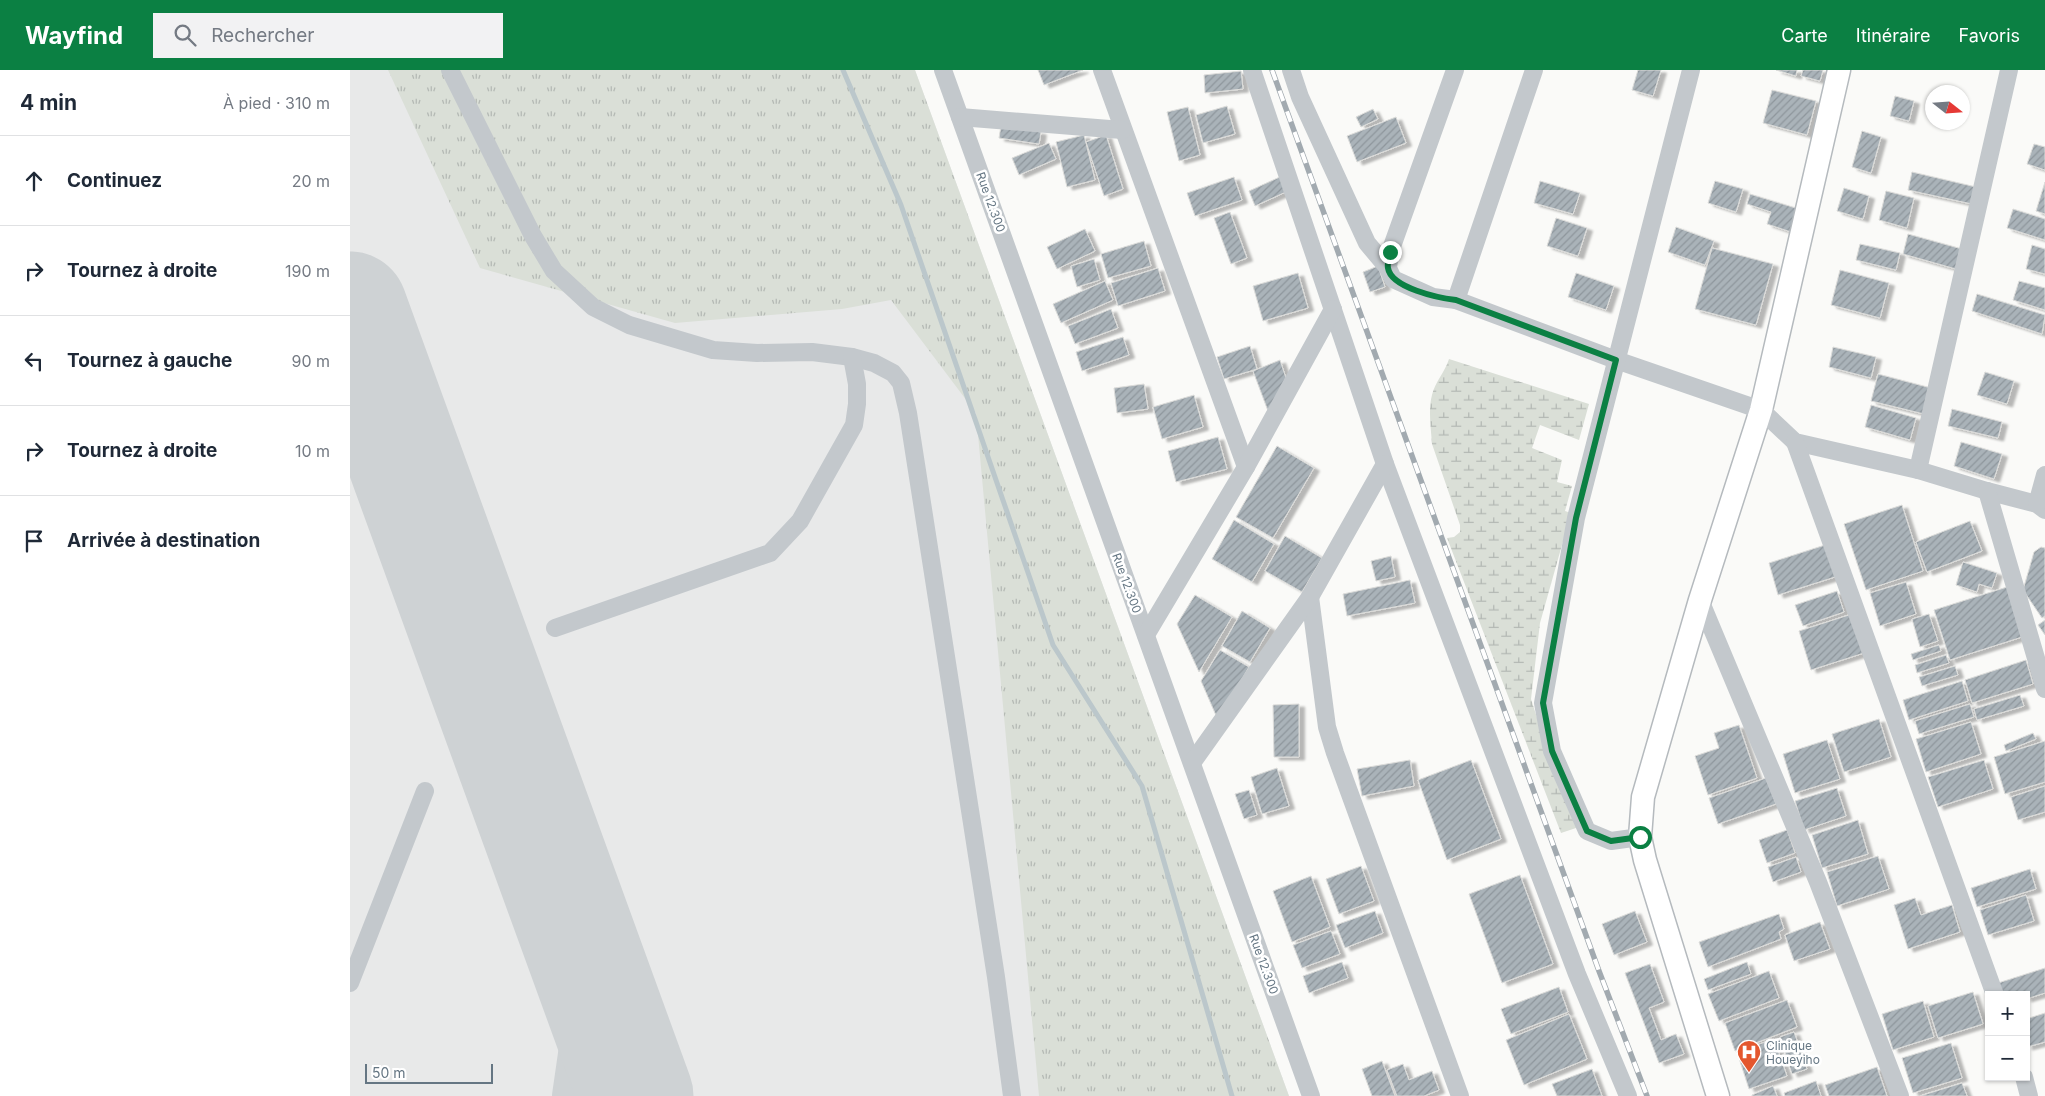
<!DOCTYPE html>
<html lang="fr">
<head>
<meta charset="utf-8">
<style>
	:root { --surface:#fff; --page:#f2f2f3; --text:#1f2937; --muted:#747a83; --line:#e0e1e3; --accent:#0b8043 }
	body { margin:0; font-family:Inter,sans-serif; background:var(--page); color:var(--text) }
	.controls { position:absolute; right:15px; bottom:15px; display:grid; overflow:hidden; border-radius:0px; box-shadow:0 1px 4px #0004 }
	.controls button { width:45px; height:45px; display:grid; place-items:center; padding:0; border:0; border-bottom:1px solid var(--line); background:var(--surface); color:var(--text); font:25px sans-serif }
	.compass { position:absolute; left:1575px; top:15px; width:45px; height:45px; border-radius:50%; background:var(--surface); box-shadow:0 1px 4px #0004; rotate:107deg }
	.scale { position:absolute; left:15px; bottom:12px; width:128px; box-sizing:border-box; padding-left:5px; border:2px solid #657683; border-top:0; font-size:14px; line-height:18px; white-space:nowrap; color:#657683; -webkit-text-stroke:4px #fff; paint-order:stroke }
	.stop { position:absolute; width:15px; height:15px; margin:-11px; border:4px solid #0b8043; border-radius:50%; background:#fff }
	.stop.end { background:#0b8043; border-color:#fff; box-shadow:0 1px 5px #0008 }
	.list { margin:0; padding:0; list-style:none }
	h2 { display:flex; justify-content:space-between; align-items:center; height:65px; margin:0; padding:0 20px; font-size:21px }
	h2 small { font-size:16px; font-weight:400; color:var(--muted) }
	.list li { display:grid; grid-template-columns:32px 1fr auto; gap:15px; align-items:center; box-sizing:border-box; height:90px; padding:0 20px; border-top:1px solid var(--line) }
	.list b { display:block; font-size:19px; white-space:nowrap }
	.list em { font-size:16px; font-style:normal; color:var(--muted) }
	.icon { flex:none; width:28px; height:28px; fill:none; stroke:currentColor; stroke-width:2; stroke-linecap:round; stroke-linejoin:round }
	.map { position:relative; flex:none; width:1695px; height:1026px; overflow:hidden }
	header { display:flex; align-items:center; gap:30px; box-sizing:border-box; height:70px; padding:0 25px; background:var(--accent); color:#fff }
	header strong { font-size:24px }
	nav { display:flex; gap:28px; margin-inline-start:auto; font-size:18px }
	.search { width:350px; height:45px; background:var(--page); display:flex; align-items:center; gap:12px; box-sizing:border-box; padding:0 18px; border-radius:0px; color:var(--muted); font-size:19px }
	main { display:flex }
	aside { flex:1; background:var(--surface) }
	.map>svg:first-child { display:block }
	.built { fill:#e8e9e9 }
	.grass { fill:url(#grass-tufts) }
	.wetland { fill:url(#wetland-marsh) }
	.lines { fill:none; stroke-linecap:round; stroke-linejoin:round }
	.stream { stroke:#bbc7cb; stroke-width:5 }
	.taxiway { stroke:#ced2d4; stroke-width:46 }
	.runway { stroke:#ced2d4; stroke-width:115 }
	.building { fill:url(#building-hatch); stroke:#dcdcda; filter:url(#shadow) }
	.major-casing { stroke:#b5babe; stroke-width:25 }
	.minor { stroke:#c3c8cc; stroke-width:18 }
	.major { stroke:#fff; stroke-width:22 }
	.rail-casing { stroke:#a2aab0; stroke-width:5.5 }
	.rail { stroke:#fff; stroke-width:4; stroke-dasharray:11; stroke-linecap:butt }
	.route { stroke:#0b8043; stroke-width:6 }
	.labels { text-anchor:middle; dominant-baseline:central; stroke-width:5; stroke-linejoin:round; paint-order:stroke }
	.street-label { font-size:12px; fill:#657683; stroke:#fff }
	.poi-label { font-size:12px; fill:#657683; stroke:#fff; text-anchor:start }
</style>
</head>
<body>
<header>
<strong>Wayfind</strong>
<div class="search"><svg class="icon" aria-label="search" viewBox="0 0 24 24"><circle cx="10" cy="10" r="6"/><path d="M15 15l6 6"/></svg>Rechercher</div>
<nav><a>Carte</a><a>Itinéraire</a><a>Favoris</a></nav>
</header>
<main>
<aside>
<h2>4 min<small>À pied · 310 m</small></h2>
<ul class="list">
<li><svg class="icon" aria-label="ahead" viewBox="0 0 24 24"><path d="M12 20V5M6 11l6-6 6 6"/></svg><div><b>Continuez</b></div><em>20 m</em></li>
<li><svg class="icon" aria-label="right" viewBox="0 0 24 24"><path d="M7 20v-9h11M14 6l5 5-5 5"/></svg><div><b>Tournez à droite</b></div><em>190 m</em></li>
<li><svg class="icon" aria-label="left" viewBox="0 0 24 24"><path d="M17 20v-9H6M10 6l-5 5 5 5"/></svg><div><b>Tournez à gauche</b></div><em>90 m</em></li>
<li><svg class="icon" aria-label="right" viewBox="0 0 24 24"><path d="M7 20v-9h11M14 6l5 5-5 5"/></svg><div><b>Tournez à droite</b></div><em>10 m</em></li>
<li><svg class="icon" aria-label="arrive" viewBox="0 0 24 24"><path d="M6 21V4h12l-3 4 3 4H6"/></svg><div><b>Arrivée à destination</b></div></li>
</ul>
</aside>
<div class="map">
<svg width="1695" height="1026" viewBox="0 0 1695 1026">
	<defs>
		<pattern id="grass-tufts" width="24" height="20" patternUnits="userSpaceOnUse" patternTransform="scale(1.25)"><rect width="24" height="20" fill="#dadfd7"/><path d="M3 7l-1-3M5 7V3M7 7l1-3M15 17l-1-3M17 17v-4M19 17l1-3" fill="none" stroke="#b4b9b4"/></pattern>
		<pattern id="wetland-marsh" width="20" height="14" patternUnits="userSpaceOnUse" patternTransform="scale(1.25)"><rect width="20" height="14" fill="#dadfd7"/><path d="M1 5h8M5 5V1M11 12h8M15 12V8" fill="none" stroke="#b4b9b4"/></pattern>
		<pattern id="building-hatch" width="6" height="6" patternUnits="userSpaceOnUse" patternTransform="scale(1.25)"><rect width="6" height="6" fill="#aab3b9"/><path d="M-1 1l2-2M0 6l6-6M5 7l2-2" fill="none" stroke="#8e969c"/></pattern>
		<filter id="shadow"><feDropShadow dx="5.5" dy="3" stdDeviation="1" flood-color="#0004"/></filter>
	</defs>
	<rect width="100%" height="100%" fill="#fafaf8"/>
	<polygon class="built" points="0,0 565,0 939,1026 0,1026"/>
	<polygon class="grass" points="38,0 565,0 939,1026 689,1026 626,343 541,230 492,239 325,253 130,198"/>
	<path class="wetland" d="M1099 289 1239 334 1229 370 1190 355 1182 378 1212 390 1207 412 1222 416 1215 441 1221 443 1190 553 1181 629 1207 710 1229 757 1211 763 1097 468 1104 467 1110 462V455L1082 374C1081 359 1078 340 1082 325 1085 312 1095 302 1099 289Z"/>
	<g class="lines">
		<polyline class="stream" points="493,0 551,135 703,575 792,716 882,1026"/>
		<polyline class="taxiway" points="225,1026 240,922 237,894"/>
		<polyline class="runway" points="0,239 286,1026"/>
	</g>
	<g class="building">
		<polygon points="688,0 733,0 694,15"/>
		<polygon points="1288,0 1311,0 1303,26 1282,20"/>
		<polygon points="1426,0 1447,0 1446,6"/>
		<polygon points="1453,0 1473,0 1470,11 1451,6"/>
		<polygon points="891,1 893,19 855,23 854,5"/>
		<polygon points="1422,20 1466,31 1457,65 1413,53"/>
		<polygon points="1545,26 1564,31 1559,51 1540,46"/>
		<polygon points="877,36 885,64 853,73 846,45"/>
		<polygon points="838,37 850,85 829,91 817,42"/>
		<polygon points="1023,39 1028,49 1011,57 1006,47"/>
		<polygon points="1046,47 1056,73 1007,92 997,66"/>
		<polygon points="651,56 691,62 689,74 649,68"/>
		<polygon points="1512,61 1531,67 1521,103 1502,97"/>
		<polygon points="734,65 745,110 717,117 706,72"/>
		<polygon points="756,65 773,119 754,126 736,72"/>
		<polygon points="699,73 706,89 669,105 662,88"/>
		<polygon points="1684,74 1695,77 1695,100 1677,94"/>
		<polygon points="1562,102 1626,117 1622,134 1558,120"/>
		<polygon points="932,106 938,121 905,136 899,121"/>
		<polygon points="884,107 892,130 845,146 837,123"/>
		<polygon points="1190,111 1230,123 1223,144 1184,133"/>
		<polygon points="1365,111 1393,119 1386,142 1358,133"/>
		<polygon points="1695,112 1695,144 1686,141"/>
		<polygon points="1494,118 1519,126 1513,149 1487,141"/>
		<polygon points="1536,121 1564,128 1557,158 1529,150"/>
		<polygon points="1400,124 1449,139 1441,162 1417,154 1421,142 1397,134"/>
		<polygon points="1663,139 1695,149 1695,170 1657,158"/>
		<polygon points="880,142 897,188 881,194 864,148"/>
		<polygon points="1206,148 1237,158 1228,186 1197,176"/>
		<polygon points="1326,157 1364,171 1355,195 1318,182"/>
		<polygon points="735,159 745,181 707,199 697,177"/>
		<polygon points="1558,164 1612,179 1606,199 1553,184"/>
		<polygon points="794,171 801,196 758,208 751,184"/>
		<polygon points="1510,174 1550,183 1546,200 1506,190"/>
		<polygon points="1682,175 1695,179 1695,204 1676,199"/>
		<polygon points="1362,178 1423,194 1406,255 1345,239"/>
		<polygon points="744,189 750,210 727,217 721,196"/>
		<polygon points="1028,196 1035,217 1020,222 1013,202"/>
		<polygon points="808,198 815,221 768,236 761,213"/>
		<polygon points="1490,200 1539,213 1530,248 1481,235"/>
		<polygon points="948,203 958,238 913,251 903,216"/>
		<polygon points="1226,203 1264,216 1256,240 1218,227"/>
		<polygon points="755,211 763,230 711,253 703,234"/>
		<polygon points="1669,211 1695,218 1695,240 1663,230"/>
		<polygon points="1627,224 1695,245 1692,264 1622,241"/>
		<polygon points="761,239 768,258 725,274 718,256"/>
		<polygon points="773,267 779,285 732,301 726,282"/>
		<polygon points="900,276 907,299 874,309 867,287"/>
		<polygon points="1483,277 1526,287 1521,308 1479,297"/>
		<polygon points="930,290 937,311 918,341 903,301"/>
		<polygon points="1635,302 1664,311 1657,334 1627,325"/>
		<polygon points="1528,304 1581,318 1574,344 1521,331"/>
		<polygon points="794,314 798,339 767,343 764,318"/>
		<polygon points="844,325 853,357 812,369 803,337"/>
		<polygon points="1521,335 1566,348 1560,370 1515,357"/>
		<polygon points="1602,339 1652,352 1648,368 1598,356"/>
		<polygon points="868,367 877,399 826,412 818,381"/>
		<polygon points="1611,372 1652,384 1644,409 1604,396"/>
		<polygon points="927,376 964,398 923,468 886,447"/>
		<polygon points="1552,435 1573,501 1516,520 1494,454"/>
		<polygon points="884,450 924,474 902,512 862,489"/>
		<polygon points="1620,451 1632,481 1577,502 1566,472"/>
		<polygon points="935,466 972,488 952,522 915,501"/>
		<polygon points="1475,475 1485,507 1428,525 1419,493"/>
		<polygon points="1691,477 1695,478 1695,546 1692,548 1673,520 1684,482"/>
		<polygon points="1041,486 1045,507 1026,511 1021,491"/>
		<polygon points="1613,492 1647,503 1642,518 1629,514 1627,522 1606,515"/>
		<polygon points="1060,510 1065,533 997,546 993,524"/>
		<polygon points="1556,512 1566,544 1530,556 1520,523"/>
		<polygon points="1657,517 1672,567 1600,590 1584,540"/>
		<polygon points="1487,521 1494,542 1453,556 1445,535"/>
		<polygon points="845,525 882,547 849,602 827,554"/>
		<polygon points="892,541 920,558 900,592 872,576"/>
		<polygon points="1502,544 1514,583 1461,600 1449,561"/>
		<polygon points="1579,544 1588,571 1570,577 1562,549"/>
		<polygon points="1695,550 1695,565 1688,555"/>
		<polygon points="1589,575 1591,581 1563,590 1561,584"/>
		<polygon points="870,580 899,597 868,650 851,611"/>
		<polygon points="1596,585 1599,593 1567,603 1565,595"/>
		<polygon points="1676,590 1683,614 1622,633 1615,610"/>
		<polygon points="1605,596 1608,605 1572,616 1569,607"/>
		<polygon points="1612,611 1618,631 1559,650 1553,630"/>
		<polygon points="1670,625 1674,636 1627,650 1624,639"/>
		<polygon points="949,634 949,687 924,687 923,635"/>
		<polygon points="1620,634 1624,647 1569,664 1565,651"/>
		<polygon points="1529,649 1541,687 1494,702 1482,664"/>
		<polygon points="1621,652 1631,684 1576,702 1566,669"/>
		<polygon points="1389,655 1407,708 1358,725 1345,686 1369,678 1364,663"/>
		<polygon points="1683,663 1686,669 1656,681 1654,675"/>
		<polygon points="1477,670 1490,709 1445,723 1433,684"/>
		<polygon points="1695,671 1695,712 1655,724 1644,687"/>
		<polygon points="1060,690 1064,716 1012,726 1007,699"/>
		<polygon points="1121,690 1151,769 1097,790 1068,710"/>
		<polygon points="1634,690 1643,719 1588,737 1578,707"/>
		<polygon points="927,698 939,736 912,744 901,707"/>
		<polygon points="1416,708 1426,734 1368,754 1359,728"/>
		<polygon points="1695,716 1695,742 1668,750 1661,727"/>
		<polygon points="1487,718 1496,746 1454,760 1445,731"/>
		<polygon points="899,720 907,745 894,749 885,724"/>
		<polygon points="1508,750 1518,784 1472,798 1462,765"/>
		<polygon points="1437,760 1445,783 1417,793 1409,770"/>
		<polygon points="1528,786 1539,819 1487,836 1477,802"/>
		<polygon points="1446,787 1451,802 1423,812 1418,797"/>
		<polygon points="1011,796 1024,831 989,844 976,809"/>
		<polygon points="1680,799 1686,819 1627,837 1621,818"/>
		<polygon points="1170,805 1203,894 1152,913 1119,824"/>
		<polygon points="961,806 980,857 942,872 923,821"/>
		<polygon points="1676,825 1684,851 1638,865 1630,840"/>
		<polygon points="1565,828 1571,845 1602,835 1610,862 1558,879 1544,835"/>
		<polygon points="1025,841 1033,863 995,878 986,855"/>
		<polygon points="1285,841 1297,872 1264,885 1252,854"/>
		<polygon points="1429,844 1434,859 1429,862 1431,869 1358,897 1349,872"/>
		<polygon points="1470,852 1480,879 1444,891 1435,865"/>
		<polygon points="981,861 990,884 952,898 943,875"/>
		<polygon points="992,892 998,908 959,923 953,906"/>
		<polygon points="1397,892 1401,904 1358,920 1354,909"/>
		<polygon points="1300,894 1314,932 1299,938 1311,970 1326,964 1334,984 1309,993 1275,903"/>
		<polygon points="1695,898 1695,923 1676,929 1676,925 1652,925 1648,913"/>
		<polygon points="1419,901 1429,928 1369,951 1358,924"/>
		<polygon points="1209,917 1218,942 1161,964 1151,939"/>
		<polygon points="1623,922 1633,954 1588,968 1578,936"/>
		<polygon points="1437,930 1447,957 1385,981 1375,953"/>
		<polygon points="1573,931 1584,967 1543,980 1532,944"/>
		<polygon points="1695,943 1695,972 1677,977 1676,949"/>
		<polygon points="1219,944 1237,989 1174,1015 1156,970"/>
		<polygon points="1444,962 1457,999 1442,1004 1430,967"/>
		<polygon points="1424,969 1437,1006 1399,1019 1387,982"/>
		<polygon points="1601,973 1612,1008 1563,1023 1552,988"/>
		<polygon points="1032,991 1045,1026 1022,1026 1012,999"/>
		<polygon points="1053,994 1059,1010 1082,1001 1089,1020 1074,1026 1047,1026 1037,1000"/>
		<polygon points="1527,997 1537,1026 1479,1026 1475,1015"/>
		<polygon points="1242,999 1252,1026 1207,1026 1202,1014"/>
		<polygon points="1466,1011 1471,1026 1435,1026 1434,1023"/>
		<polygon points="1612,1013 1617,1026 1570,1026"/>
		<polygon points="1423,1016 1427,1026 1402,1026 1402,1025"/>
	</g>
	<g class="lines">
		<g class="major-casing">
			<polyline id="major" points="1368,1026 1295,790 1290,767 1293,727 1350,530 1411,340 1489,0"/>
		</g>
		<g class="minor">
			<polyline points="100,0 183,166 204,201 243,237 279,255 363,280 407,283 462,282 502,287 524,293 543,303 551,313 558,343 646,907 662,1026"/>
			<polyline points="593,0 961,1026"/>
			<polyline points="752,0 896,397"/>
			<polyline points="902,0 1035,394 1227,904 1278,1026"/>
			<polyline points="941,0 950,27 1017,173 1038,198"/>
			<polyline points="1105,0 1040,182 1038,198 1043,209 1083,227 1106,230 1266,290 1411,340 1445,372 1568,400 1637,421 1687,434 1695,440"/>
			<polyline points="610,47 772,60"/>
			<polyline points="1106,230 1184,0"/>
			<polyline points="1445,372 1645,925"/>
			<polyline points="1568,400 1659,0"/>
			<polyline points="1637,421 1695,619"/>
			<polyline points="1687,434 1695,405"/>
			<polyline points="960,527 977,657 985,683 1110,1026"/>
			<polyline points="1350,530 1468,812 1550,1026"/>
			<polyline points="205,558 420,483 450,451 504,355 507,334 507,314 502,287"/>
			<polyline points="796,565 896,397 983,239"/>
			<polyline points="842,693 960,527 1035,394"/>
			<polyline points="1290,767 1261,771 1237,761 1202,681 1193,633 1226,448 1341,0"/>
			<polyline points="0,913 75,721"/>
			<polyline points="1674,1007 1679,1026"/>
		</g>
		<use href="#major" class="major"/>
		<g class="rail-casing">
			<polyline id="rail" points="922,0 1249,901 1297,1026"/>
		</g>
		<use href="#rail" class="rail"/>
	</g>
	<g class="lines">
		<path class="route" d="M1040 182C1039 187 1037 193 1038 198 1041 218 1089 228 1106 230L1266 290 1226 448 1193 633 1202 681 1237 761 1261 771 1290 767"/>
	</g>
	<defs>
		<g id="hospital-pin" transform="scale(1.25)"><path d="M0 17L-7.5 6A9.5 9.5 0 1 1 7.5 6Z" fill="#e4572e" stroke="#fff"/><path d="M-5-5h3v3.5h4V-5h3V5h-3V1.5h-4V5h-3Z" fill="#fff"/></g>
	</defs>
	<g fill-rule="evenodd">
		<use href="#hospital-pin" x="1399" y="982"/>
	</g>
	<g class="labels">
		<g class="street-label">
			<text transform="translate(641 132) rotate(70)">Rue 12.300</text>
			<text transform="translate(777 513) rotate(70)">Rue 12.300</text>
			<text transform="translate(914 894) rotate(70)">Rue 12.300</text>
		</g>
		<g class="poi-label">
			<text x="1416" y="975">Clinique<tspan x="1416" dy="14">Houeyiho</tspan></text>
		</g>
	</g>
</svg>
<div class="controls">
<button>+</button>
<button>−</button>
</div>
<svg class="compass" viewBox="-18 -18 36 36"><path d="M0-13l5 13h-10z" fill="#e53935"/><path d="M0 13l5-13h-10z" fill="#747a83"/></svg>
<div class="scale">50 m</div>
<div class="stop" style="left:1290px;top:767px"></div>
<div class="stop end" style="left:1040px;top:182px"></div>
</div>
</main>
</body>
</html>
